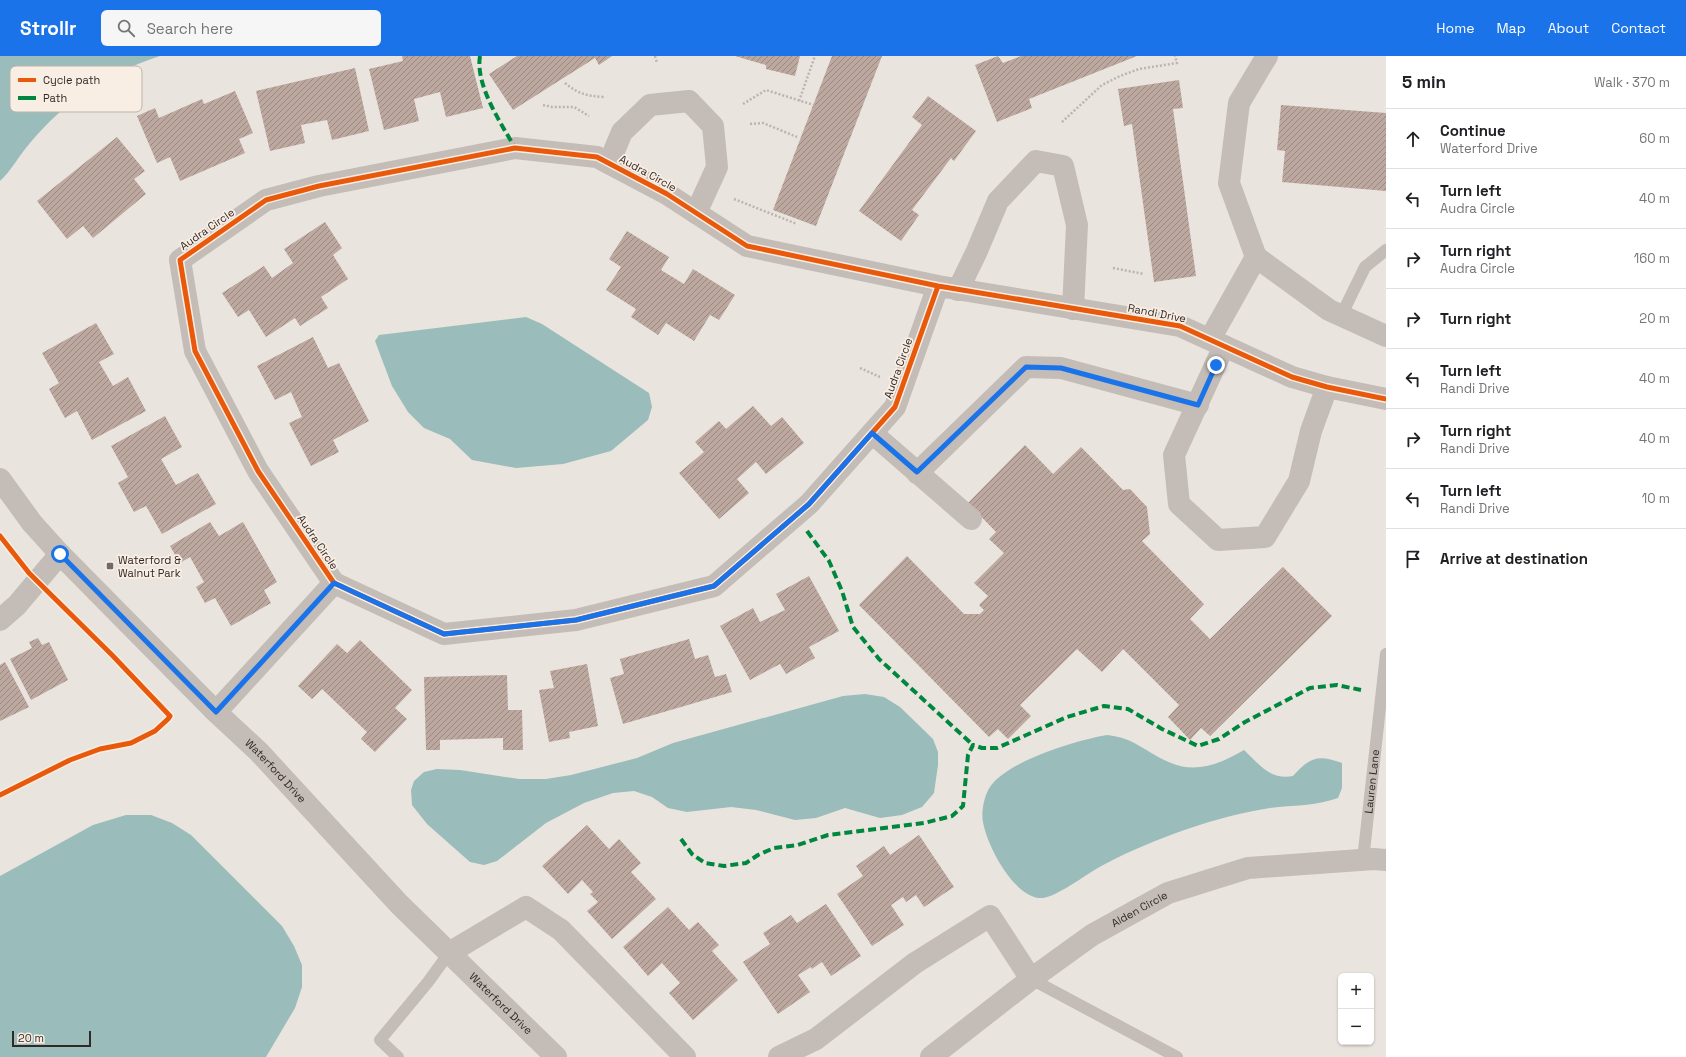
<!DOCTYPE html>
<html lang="en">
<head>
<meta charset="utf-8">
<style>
	:root { --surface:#fff; --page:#f6f6f6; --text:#202124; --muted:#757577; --line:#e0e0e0; --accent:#1a73e8 }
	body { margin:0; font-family:"Space Grotesk",sans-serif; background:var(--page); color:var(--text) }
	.controls { position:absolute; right:12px; bottom:12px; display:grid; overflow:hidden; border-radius:6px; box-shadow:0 1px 3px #0004 }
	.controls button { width:36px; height:36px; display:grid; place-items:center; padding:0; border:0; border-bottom:1px solid var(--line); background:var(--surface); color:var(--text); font:20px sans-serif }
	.scale { position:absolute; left:12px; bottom:10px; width:79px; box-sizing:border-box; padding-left:4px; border:2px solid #332926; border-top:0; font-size:11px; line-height:14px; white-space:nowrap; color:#332926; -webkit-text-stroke:3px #f8eee4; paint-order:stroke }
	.stop { position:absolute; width:12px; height:12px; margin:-9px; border:3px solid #1a73e8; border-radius:50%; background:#fff }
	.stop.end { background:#1a73e8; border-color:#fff; box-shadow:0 1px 4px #0008 }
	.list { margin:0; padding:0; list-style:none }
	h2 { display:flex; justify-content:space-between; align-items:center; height:52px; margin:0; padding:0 16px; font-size:17px }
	h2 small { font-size:13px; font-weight:400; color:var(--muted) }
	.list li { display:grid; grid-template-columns:26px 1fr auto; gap:12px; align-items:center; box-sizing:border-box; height:60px; padding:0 16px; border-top:1px solid var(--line) }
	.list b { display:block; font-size:15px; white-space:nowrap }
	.list p { margin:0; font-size:13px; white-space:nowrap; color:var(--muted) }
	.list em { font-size:13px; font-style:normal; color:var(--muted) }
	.icon { flex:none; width:22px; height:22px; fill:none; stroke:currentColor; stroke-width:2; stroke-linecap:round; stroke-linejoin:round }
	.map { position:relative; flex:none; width:1386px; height:1001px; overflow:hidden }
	header { display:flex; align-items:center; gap:24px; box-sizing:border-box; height:56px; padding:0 20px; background:var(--accent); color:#fff }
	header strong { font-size:19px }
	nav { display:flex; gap:22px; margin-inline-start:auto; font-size:14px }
	.search { width:280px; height:36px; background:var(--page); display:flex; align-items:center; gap:10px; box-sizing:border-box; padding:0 14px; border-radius:6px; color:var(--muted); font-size:15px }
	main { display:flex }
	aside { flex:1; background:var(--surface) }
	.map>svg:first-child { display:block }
	.water { fill:#9abcba }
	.building { fill:url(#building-hatch) }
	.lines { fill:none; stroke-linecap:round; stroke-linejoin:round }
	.path { stroke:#bcb4af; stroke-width:2.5; stroke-dasharray:2 2; stroke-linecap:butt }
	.service { stroke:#c3bcb7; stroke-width:12 }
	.minor { stroke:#c3bcb7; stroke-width:22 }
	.quiet { stroke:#00873e; stroke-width:4; stroke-dasharray:8 4; stroke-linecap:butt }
	.cycleway-casing { stroke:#f8eee4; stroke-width:8 }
	.cycleway { stroke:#e8590c; stroke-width:5 }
	.route { stroke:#1a73e8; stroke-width:5 }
	.poi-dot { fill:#736a66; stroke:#f8eee4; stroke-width:1.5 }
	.labels { text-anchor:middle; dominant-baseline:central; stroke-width:3.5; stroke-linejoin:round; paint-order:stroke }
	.street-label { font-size:11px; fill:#332926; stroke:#f8eee4 }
	.poi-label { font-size:11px; fill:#332926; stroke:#f8eee4; text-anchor:start }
	.key { fill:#f8eee4; stroke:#bdb3ab; stroke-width:1 }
	.key-label { font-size:11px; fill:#332926 }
</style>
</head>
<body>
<header>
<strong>Strollr</strong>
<div class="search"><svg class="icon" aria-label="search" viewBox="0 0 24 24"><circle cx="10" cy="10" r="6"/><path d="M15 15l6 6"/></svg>Search here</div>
<nav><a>Home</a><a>Map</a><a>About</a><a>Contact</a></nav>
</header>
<main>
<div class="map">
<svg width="1386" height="1001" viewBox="0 0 1386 1001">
	<defs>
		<pattern id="building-hatch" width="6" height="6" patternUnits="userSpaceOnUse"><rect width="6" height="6" fill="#bda8a0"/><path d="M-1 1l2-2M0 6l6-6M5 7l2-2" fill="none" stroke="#9a8982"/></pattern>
	</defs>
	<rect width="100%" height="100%" fill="#eae4de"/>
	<g class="water">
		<path d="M0 0H160C109 16 64 46 30 87 20 98 11 115 0 125Z"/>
		<polygon points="526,261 542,268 649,337 652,351 648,364 611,395 563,408 516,412 472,404 450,383 424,372 408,356 392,330 375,285 379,279"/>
		<polygon points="865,638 884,641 900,651 933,683 938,696 938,709 934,737 922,751 902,759 880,762 845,752 816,762 795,764 756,754 731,751 687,756 668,752 652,741 634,735 613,737 584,747 546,767 497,805 484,809 470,806 427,768 412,749 411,734 414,725 424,716 437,713 460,714 519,723 546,723 571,719 637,702 673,687 843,640"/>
		<path d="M1107 679C1136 682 1146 697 1171 707 1197 718 1222 707 1244 694 1260 709 1270 724 1293 720 1310 701 1318 698 1342 707V732L1338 742C1316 750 1293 749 1270 752 1217 760 1153 783 1107 807 1090 815 1059 840 1043 842 1015 844 987 790 983 766 981 756 984 740 990 731 1007 705 1077 684 1107 679Z"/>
		<polygon points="126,759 151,759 172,767 191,779 282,870 294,890 302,909 302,931 295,952 266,1001 0,1001 0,820 93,769"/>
	</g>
	<g class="building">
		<polygon points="402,0 470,0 483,52 446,61 440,36 414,43 419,65 384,74 369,13 403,5"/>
		<polygon points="517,0 612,0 599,9 595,2 513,54 489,18"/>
		<polygon points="735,0 800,0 795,20 766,13 766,9"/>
		<polygon points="832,0 882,0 816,170 773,154"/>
		<polygon points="998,0 1003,7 1021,0 1137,0 1029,43 1032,52 997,66 975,9"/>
		<polygon points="355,12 369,75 332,84 327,64 301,69 305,87 270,95 256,35"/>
		<polygon points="1179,24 1183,52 1173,53 1196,220 1154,226 1132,68 1124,70 1118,33"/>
		<polygon points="235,35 253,77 239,83 245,97 180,125 170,101 157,107 137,60 155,52 159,62 202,43 204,48"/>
		<polygon points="928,40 976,75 954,105 951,102 912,154 919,159 901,185 859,155 922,69 912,61"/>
		<polygon points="1281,49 1386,57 1386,135 1282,126 1285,95 1277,94"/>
		<polygon points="117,81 145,115 134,123 146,138 93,182 83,170 67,183 37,145"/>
		<polygon points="325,166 342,192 333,199 348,223 321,241 328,252 300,270 295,262 266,281 249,254 238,261 222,237 264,210 272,222 293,207 284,193"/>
		<polygon points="627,175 669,201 661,214 684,228 693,213 735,239 719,264 710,259 694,285 666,267 658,279 631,261 636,253 606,234 621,211 609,203"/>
		<polygon points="96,267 114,298 99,306 113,330 128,321 146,355 92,384 77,355 65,362 49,333 59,327 42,297"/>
		<polygon points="313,281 328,312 339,307 369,365 333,384 339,396 311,410 289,367 302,361 291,336 275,344 257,310"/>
		<polygon points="753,350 771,370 782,361 804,387 766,418 756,406 737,423 749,437 719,463 679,417 704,396 695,386 719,365 726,373"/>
		<polygon points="165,360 182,391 161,403 176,429 198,417 216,448 162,478 146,450 134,456 118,427 128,421 111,390"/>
		<polygon points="1025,389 1053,418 1081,391 1123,434 1130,433 1147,451 1150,478 1142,485 1204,548 1190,563 1210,583 1283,511 1332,560 1210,680 1201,672 1190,684 1168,661 1179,649 1123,593 1102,616 1077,593 1020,649 1031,660 1008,683 998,673 989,681 859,549 907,500 964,558 980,558 984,554 979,549 988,540 974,527 1004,497 989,483 996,476 968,447"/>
		<polygon points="210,466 219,480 243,466 277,526 264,534 271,547 231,570 215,542 205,547 196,531 204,526 190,501 180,507 170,490"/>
		<polygon points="809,520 839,575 809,591 815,602 786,618 780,608 750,624 720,570 753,552 760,566 785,554 776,538"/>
		<polygon points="38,582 42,589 49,586 68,624 31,644 10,603 32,592 29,586"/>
		<polygon points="689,583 695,603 708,599 715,621 726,618 732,636 623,668 610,622 624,618 620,603"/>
		<polygon points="360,584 412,634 395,652 407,663 375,696 361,683 367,676 322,633 312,643 298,630 337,588 347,597"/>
		<polygon points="5,606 29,651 0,665 0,609"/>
		<polygon points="587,608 598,670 569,676 570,682 549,686 539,634 554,632 550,615"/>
		<polygon points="507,619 508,654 522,654 523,694 503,694 503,682 440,684 440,694 426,694 424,621"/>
		<polygon points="587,769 609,793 619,783 641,807 631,816 656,843 612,883 587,855 598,846 590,838 593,836 582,824 568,838 542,810"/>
		<polygon points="919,779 954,831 924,851 916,839 906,846 903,841 891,849 904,869 872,890 837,838 863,820 856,810 884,790 890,799"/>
		<polygon points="826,848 861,900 831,920 822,906 812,913 811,911 798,919 810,936 778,958 743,906 770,888 763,877 791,859 797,867"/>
		<polygon points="668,851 689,874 698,866 719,889 712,895 738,924 693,964 669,937 680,927 662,907 648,920 623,891"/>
	</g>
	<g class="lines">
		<g class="path">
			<polyline points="655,0 657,7"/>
			<path d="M565 27C578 38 587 40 604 41"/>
			<polyline points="799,45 815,0"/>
			<polyline points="743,48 766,34 817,50"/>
			<polyline points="543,49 552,51 574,51 589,60"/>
			<polyline points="1062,66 1102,29 1120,20 1139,13 1177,7 1175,0"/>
			<polyline points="750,68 763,67 797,81"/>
			<polyline points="734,143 797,168"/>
			<polyline points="1113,212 1144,218"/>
			<polyline points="860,312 880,321"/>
		</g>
		<g class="service">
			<polyline points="1341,260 1365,211 1386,194"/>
			<path id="s1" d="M1363 804 1386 598"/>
			<polyline points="1031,923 1177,1001"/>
			<polyline points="398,1001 380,984 428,926 449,897"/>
		</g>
		<g class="minor">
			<polyline points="609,107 622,76 650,49 689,45 713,70 717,111 696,157"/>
			<polyline points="1256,201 1329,254 1386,280"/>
			<polyline points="938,230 895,351 809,448 714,530 576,564 444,578 334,527 258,415 195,295 180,204 266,144 319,130 515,92 597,101 667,138 747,190 938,230 1180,270 1292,321 1327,331 1386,343"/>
			<polyline points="958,234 976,197 998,145 1036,105 1063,110 1077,169 1073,253"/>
			<polyline points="1210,283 1256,201 1229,127 1239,47 1267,0"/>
			<polyline points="1224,290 1174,399 1179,448 1218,484 1265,481 1299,425 1311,375 1327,331"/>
			<polyline points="872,377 971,463"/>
			<polyline points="917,417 1026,311 1061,312 1198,349"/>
			<path id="s2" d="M0 423 32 467 60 498 216 656 259 696 399 848 556 1001"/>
			<polyline points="0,564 17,549 60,498"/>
			<polyline points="216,656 334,527"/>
			<polyline points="449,897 526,851 561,874 685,1001"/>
			<polyline points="779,1001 816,983 915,907 990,860 1031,923"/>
			<path id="s3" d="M931 1001 1031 923 1092 879 1168 837 1248 812 1374 803 1386 804"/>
		</g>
		<g class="quiet">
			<path d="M480 0C475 29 501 67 515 92"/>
			<polyline points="807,475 829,505 842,535 853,571 879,603 973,689"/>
			<polyline points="681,783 692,798 705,807 724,810 746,807 758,799 774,792 798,789 828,779 924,767 952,760 963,750 968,699 973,689 982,692 997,692 1067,661 1104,650 1128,653 1162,673 1198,690 1219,683 1245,666 1310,632 1337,629 1361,634"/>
		</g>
		<g class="cycleway-casing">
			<g id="cycleway">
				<polyline points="938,230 895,351 809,448 714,530 576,564 444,578 334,527 258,415 195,295 180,204 266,144 319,130 515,92 597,101 667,138 747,190 938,230 1180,270 1292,321 1327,331 1386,343"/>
				<polyline points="0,480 29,517 112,599 170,660 168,663 155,675 131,687 100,693 70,704 0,739"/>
			</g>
		</g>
		<use href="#cycleway" class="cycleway"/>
	</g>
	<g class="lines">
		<polyline class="route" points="60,498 216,656 334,527 444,578 576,564 714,530 809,448 872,377 917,416 1026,311 1061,312 1198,349 1216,309"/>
	</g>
	<rect class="poi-dot" x="106" y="506" width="8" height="8" rx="2"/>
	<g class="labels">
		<g class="street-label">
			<text transform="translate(648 117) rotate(29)">Audra Circle</text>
			<text transform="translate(207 173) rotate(-35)">Audra Circle</text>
			<text transform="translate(1157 257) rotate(11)">Randi Drive</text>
			<text transform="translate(898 312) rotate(-70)">Audra Circle</text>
			<text transform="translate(318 486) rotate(56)">Audra Circle</text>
			<text stroke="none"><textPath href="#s2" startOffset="402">Waterford Drive</textPath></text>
			<text stroke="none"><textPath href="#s1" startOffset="79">Lauren Lane</textPath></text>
			<text stroke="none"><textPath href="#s3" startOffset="256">Alden Circle</textPath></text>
			<text stroke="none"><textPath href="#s2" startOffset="726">Waterford Drive</textPath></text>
		</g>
		<g class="poi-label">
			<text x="118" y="504">Waterford &amp;<tspan x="118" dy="13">Walnut Park</tspan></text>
		</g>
	</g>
	<rect x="10" y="10" width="132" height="46" rx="6" class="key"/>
	<rect x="18" y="22" width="18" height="4" fill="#e8590c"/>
	<rect x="18" y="40" width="18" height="4" fill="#00873e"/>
	<g class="key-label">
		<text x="43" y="28">Cycle path</text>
		<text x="43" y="46">Path</text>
	</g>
</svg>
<div class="controls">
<button>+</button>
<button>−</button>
</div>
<div class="scale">20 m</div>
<div class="stop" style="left:60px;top:498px"></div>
<div class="stop end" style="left:1216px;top:309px"></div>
</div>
<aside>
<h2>5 min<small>Walk · 370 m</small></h2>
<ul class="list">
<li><svg class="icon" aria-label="ahead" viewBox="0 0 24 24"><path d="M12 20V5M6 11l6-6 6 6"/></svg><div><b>Continue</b><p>Waterford Drive</p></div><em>60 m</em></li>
<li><svg class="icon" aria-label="left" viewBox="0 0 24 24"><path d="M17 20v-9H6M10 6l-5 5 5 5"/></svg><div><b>Turn left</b><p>Audra Circle</p></div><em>40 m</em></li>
<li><svg class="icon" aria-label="right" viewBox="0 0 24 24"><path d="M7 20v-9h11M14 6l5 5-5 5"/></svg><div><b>Turn right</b><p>Audra Circle</p></div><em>160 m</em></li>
<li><svg class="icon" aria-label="right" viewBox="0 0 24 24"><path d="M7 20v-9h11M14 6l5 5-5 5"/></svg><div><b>Turn right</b></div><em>20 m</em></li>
<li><svg class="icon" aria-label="left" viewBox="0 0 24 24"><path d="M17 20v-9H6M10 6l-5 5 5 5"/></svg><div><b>Turn left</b><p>Randi Drive</p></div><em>40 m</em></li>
<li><svg class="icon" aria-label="right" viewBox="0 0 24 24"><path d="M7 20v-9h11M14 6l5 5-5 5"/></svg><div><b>Turn right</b><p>Randi Drive</p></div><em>40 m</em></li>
<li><svg class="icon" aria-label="left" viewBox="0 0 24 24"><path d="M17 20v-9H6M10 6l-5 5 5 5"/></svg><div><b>Turn left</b><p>Randi Drive</p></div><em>10 m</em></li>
<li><svg class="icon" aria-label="arrive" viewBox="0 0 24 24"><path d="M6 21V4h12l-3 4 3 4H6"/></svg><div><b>Arrive at destination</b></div></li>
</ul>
</aside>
</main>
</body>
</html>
